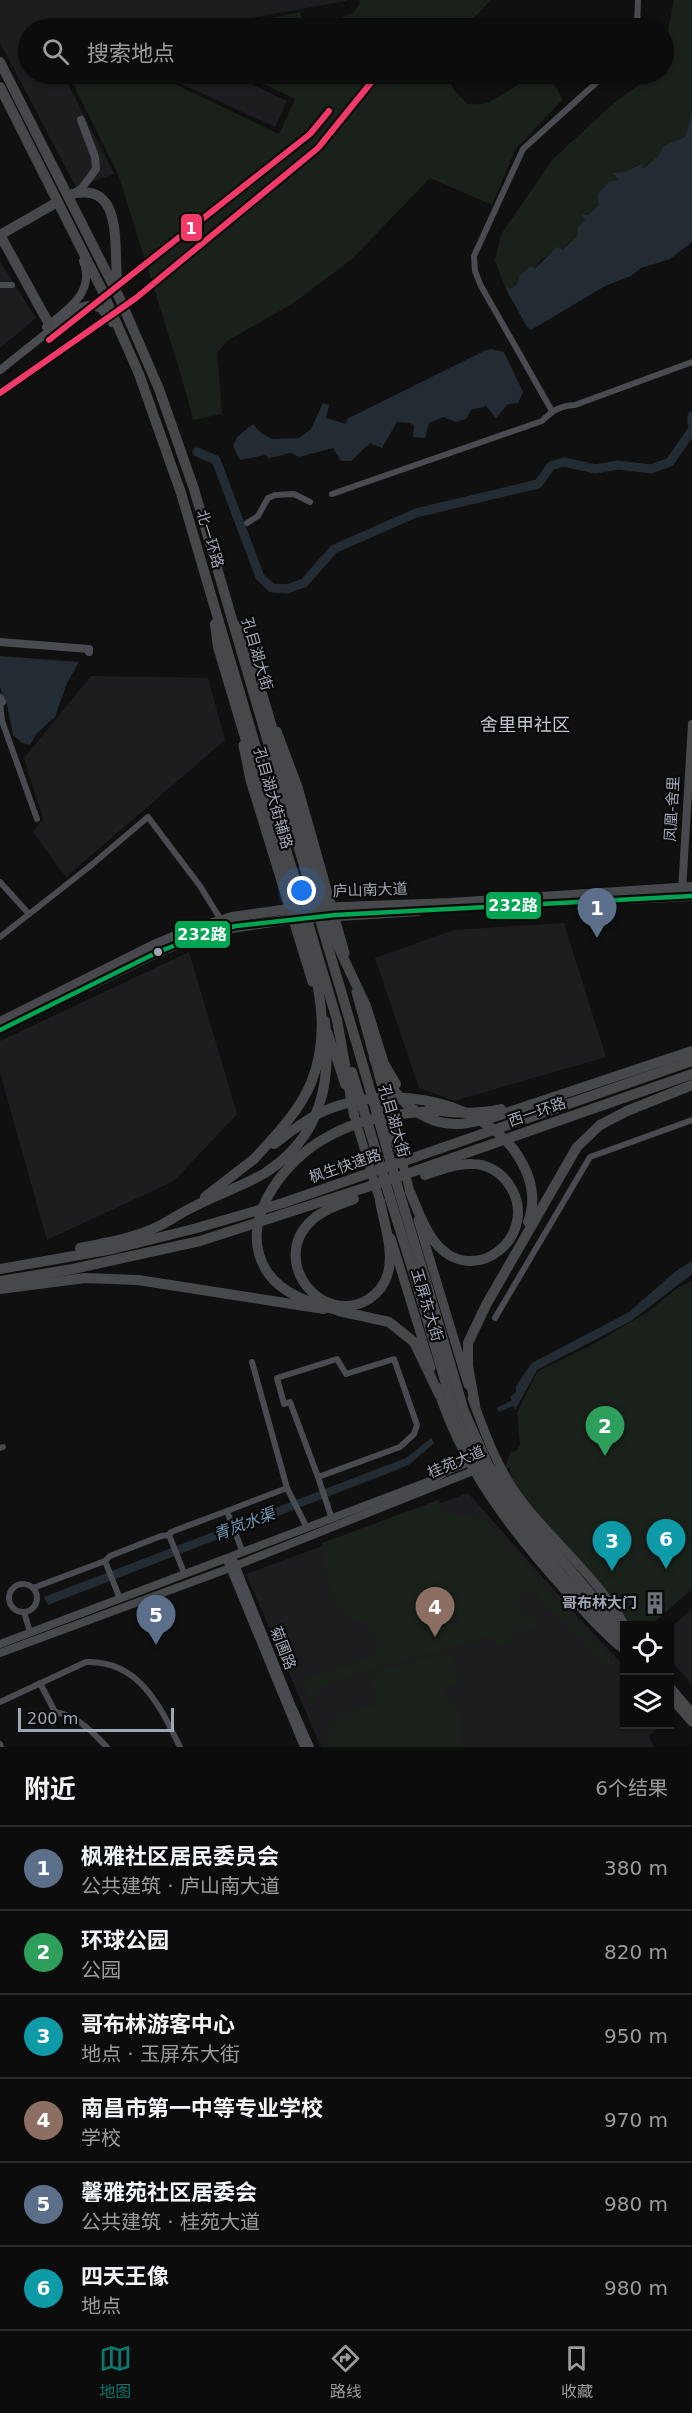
<!DOCTYPE html>
<html lang="zh">
<head>
<meta charset="utf-8">
<style>
	:root { --surface:#0c0c0c; --page:#151515; --text:#f1f3f6; --muted:#9a9b9d; --line:#2c2c2d; --accent:#0f766e }
	body { margin:0; font-family:"DejaVu Sans","Noto Sans SC",sans-serif; background:var(--page); color:var(--text) }
	.controls { position:absolute; right:18px; bottom:18px; display:grid; overflow:hidden; border-radius:0px; box-shadow:0 2px 4px #0004 }
	.controls button { width:54px; height:54px; display:grid; place-items:center; padding:0; border:0; border-bottom:2px solid var(--line); background:var(--surface); color:var(--text); font:30px sans-serif }
	.scale { position:absolute; left:18px; bottom:15px; width:156px; box-sizing:border-box; padding-left:6px; border:3px solid #9fa6b3; border-top:0; font-size:16px; line-height:21px; white-space:nowrap; color:#9fa6b3; -webkit-text-stroke:4px #0a0a0b; paint-order:stroke }
	.you { position:absolute; left:302px; top:891px; width:21px; height:21px; margin:-15px; border:4px solid #fff; border-radius:50%; background:#1a73e8; box-shadow:0 0 0 9px #1a73e833 }
	.badge { display:grid; place-items:center; width:39px; height:39px; border-radius:50%; background:var(--accent); color:#fff; font-size:20px; font-weight:700 }
	.pin { position:absolute; translate:-50% -50px; filter:drop-shadow(0 2px 3px #0008) }
	.pin::after { content:''; position:absolute; top:32px; width:21px; height:18px; background:inherit; clip-path:polygon(0 0,100% 0,50% 100%) }
	.list { margin:0; padding:0; list-style:none }
	h2 { display:flex; justify-content:space-between; align-items:center; height:78px; margin:0; padding:0 24px; font-size:26px }
	h2 small { font-size:20px; font-weight:400; color:var(--muted) }
	.list li { display:grid; grid-template-columns:39px 1fr auto; gap:18px; align-items:center; box-sizing:border-box; height:84px; padding:0 24px; border-top:2px solid var(--line) }
	.list b { display:block; font-size:22px; white-space:nowrap }
	.list p { margin:0; font-size:20px; white-space:nowrap; color:var(--muted) }
	.list em { font-size:20px; font-style:normal; color:var(--muted) }
	.icon { flex:none; width:33px; height:33px; fill:none; stroke:currentColor; stroke-width:2; stroke-linecap:round; stroke-linejoin:round }
	.map { position:relative; flex:none; width:692px; height:1747px; overflow:hidden }
	.search { position:absolute; background:var(--surface); box-shadow:0 2px 4px #0004; left:18px; right:18px; top:18px; height:66px; display:flex; align-items:center; gap:15px; box-sizing:border-box; padding:0 21px; border-radius:33px; color:var(--muted); font-size:22px }
	.sheet { height:582px; background:var(--surface) }
	nav { display:flex; justify-content:space-around; align-items:center; box-sizing:border-box; height:84px; border-top:2px solid var(--line); background:var(--surface); font-size:16px; color:var(--muted) }
	nav a { display:grid; justify-items:center; gap:3px }
	nav .on { color:var(--accent) }
	.map>svg:first-child { display:block }
	.built { fill:#1d1d1f }
	.green { fill:#1a201a }
	.water { fill:#232c32 }
	.lines { fill:none; stroke-linecap:round; stroke-linejoin:round }
	.canal { stroke:#232c32; stroke-width:5 }
	.river { stroke:#232c32; stroke-width:9 }
	.minor { stroke:#4a4b50; stroke-width:6 }
	.tertiary { stroke:#4a4b50; stroke-width:8 }
	.secondary { stroke:#48494d; stroke-width:8 }
	.primary { stroke:#46484b; stroke-width:9 }
	.trunk { stroke:#46484b; stroke-width:10 }
	.primary-bridge { stroke:#46484b; stroke-width:9 }
	.trunk-bridge { stroke:#46484b; stroke-width:10 }
	.bus-1-casing { stroke:#0a0a0b; stroke-width:9 }
	.bus-1 { stroke:#00a651; stroke-width:4.5 }
	.metro-1-casing { stroke:#0a0a0b; stroke-width:10 }
	.metro-1 { stroke:#f13a67; stroke-width:6 }
	.bus-dot { fill:#9fa6b3; stroke:#0a0a0b; stroke-width:2 }
	.labels { text-anchor:middle; dominant-baseline:central; stroke-width:4.5; stroke-linejoin:round; paint-order:stroke }
	.street-label { font-size:15px; fill:#9fa6b3; stroke:#0a0a0b }
	.poi-label { font-size:15px; font-weight:bold; fill:#9fa6b3; stroke:#0a0a0b; text-anchor:end }
	.water-label { font-size:16px; font-style:italic; fill:#7298b2; stroke:#0a0a0b }
	.quarter-label { font-size:18px; fill:#c0c5cf; stroke:#0a0a0b }
	.line-badge { stroke:#0a0a0b; stroke-width:2 }
	.badge-label { font-size:16px; text-anchor:middle; font-weight:bold; fill:#fff }
</style>
</head>
<body>
<div class="map">
<svg width="692" height="1747" viewBox="0 0 692 1747">
	<rect width="100%" height="100%" fill="#101010"/>
	<g class="built">
		<polygon points="0,0 346,0 346,1 218,24 215,28 28,28 28,74 63,74 114,174 76,187 0,43"/>
		<polygon points="160,74 230,74 287,101 275,127"/>
		<polygon points="0,262 36,318 0,348"/>
		<polygon points="91,676 208,678 225,740 66,877 33,832 43,819 24,758"/>
		<polygon points="564,923 606,1057 454,1101 419,1088 375,958 454,930"/>
		<polygon points="189,952 237,1114 174,1181 47,1240 0,1073 0,1041"/>
		<polygon points="468,1493 570,1608 624,1666 624,1724 660,1725 649,1736 654,1747 321,1747 246,1574"/>
		<polygon points="692,1609 692,1685 670,1659 670,1628"/>
	</g>
	<g class="green">
		<polygon points="359,0 491,0 464,28 313,28 353,13 360,3"/>
		<polygon points="674,0 692,0 692,112 685,137 664,145 658,156 642,170 640,164 625,172 614,173 620,180 588,215 581,215 585,220 578,235 562,249 557,248 549,256 541,259 536,268 519,277 517,284 512,288 505,287 495,261 501,234 553,159 615,102 654,74 664,74 664,50"/>
		<polygon points="300,12 304,28 221,28 222,28"/>
		<path d="M68 74H154L279 134 295 99 243 74H447L454 90 467 104C473 104 481 105 486 103 512 94 546 51 562 100L515 150 492 205 430 178 352 259 292 304 227 341 217 353 222 414 193 420 181 375 118 174Z"/>
		<polygon points="692,1281 692,1589 651,1625 629,1625 518,1492 510,1473 510,1467 503,1471 511,1452 517,1450 520,1445 517,1412 538,1371 590,1346 624,1326 648,1312 677,1288"/>
		<path d="M438 1500C462 1529 463 1510 487 1520L612 1661 605 1666 556 1614 543 1605 537 1592 522 1590 519 1602 523 1613 538 1618 537 1625 528 1632 515 1630 511 1642 499 1647 488 1637 358 1673C350 1679 337 1679 330 1685 324 1689 318 1697 311 1703L301 1680 371 1658 377 1647C368 1616 357 1628 342 1611 327 1593 324 1567 322 1543Z"/>
		<path d="M451 1651 460 1681 443 1686C447 1702 452 1698 459 1709 466 1723 460 1734 462 1747H326L330 1726 337 1720 336 1715 376 1704 368 1674Z"/>
	</g>
	<g class="water">
		<path d="M692 112V242L670 259 641 268 631 276 605 286 531 330 527 327 505 287 512 288 517 284 519 277 530 266 536 268C543 260 550 255 557 247L563 249 578 235V227L585 220 580 214 588 215 598 205V194L609 182 619 180 613 173 625 172 641 164 643 169 658 156 664 145 685 137Z"/>
		<polygon points="491,349 504,352 523,392 518,403 508,404 496,418 486,406 471,410 466,419 456,422 443,417 429,423 425,438 413,437 414,426 411,423 397,422 382,448 370,443 351,461 341,461 333,448 299,457 291,453 269,458 266,455 240,460 233,446 237,437 253,424 261,433 272,439 299,438 311,429 323,403 329,405 326,418 346,424 347,419 484,351"/>
		<polygon points="0,656 79,662 67,683 55,717 37,733 30,745 22,743 13,735 7,705 0,687"/>
		<polygon points="692,1261 692,1274 631,1321 537,1370 515,1410 510,1397 516,1392 516,1386 532,1363 629,1312 676,1271"/>
		<polygon points="431,1438 434,1443 410,1464 399,1469 48,1605 44,1597 406,1458"/>
	</g>
	<g class="lines">
		<polyline class="canal" points="500,1409 517,1401"/>
		<g class="river">
			<polyline points="692,416 692,423"/>
			<polyline points="197,452 216,460 260,577 272,588 287,589 304,583 334,549 416,513 538,484 551,466 564,462 595,469 618,465 651,469 670,462 692,430"/>
		</g>
		<g class="minor">
			<polyline points="637,28 638,0"/>
			<polyline points="0,285 12,285"/>
			<polyline points="552,411 481,286 475,271 474,256 523,149 606,74"/>
			<path d="M332 494 542 421C553 410 560 406 575 405L692 362"/>
			<polyline points="247,523 258,516 268,498 275,495 294,494 310,502"/>
			<polyline points="0,703 2,721 37,819"/>
			<polyline points="0,882 29,914"/>
			<polyline points="0,937 89,867 148,817 200,886 221,920"/>
			<polyline points="495,1318 590,1157 692,1120"/>
			<polygon points="337,1359 346,1374 394,1359 417,1425 414,1434 400,1447 318,1477 290,1402 284,1404 277,1378"/>
			<polyline points="252,1362 287,1488 307,1528"/>
			<polyline points="0,1448 3,1447"/>
			<polyline points="318,1477 332,1519"/>
			<polyline points="169,1535 171,1532 227,1511"/>
			<polyline points="243,1553 227,1511 287,1488"/>
			<polyline points="105,1561 110,1556 161,1536 169,1535 185,1575"/>
			<circle cx="23" cy="1598" r="14"/>
			<polyline points="33,1588 105,1561 120,1599"/>
			<polyline points="24,1612 30,1632"/>
			<path d="M40 1683 55 1712C78 1716 91 1731 107 1747"/>
			<path d="M0 1702 86 1662C139 1660 160 1706 180 1747"/>
			<polyline points="0,1744 1,1747"/>
		</g>
		<g class="tertiary">
			<polyline points="73,194 82,188 96,169 95,157 81,120"/>
			<path d="M46 327C67 310 96 292 83 261"/>
			<polyline points="0,370 78,308 87,305 100,308 112,323"/>
			<polyline points="0,642 89,649 89,652"/>
			<polyline points="0,698 2,702 0,703"/>
			<polyline points="232,1557 290,1702 310,1747"/>
			<polyline points="227,1560 304,1747"/>
		</g>
		<g class="secondary">
			<polyline points="682,891 692,724"/>
			<polyline points="0,1644 430,1481 449,1470 475,1460"/>
			<polyline points="0,1653 230,1568 478,1469"/>
		</g>
		<g class="primary">
			<polyline points="277,731 298,787 345,953"/>
			<polyline points="243,745 250,780 312,982"/>
			<polyline points="356,992 395,1135"/>
			<polyline points="328,1033 345,1085"/>
			<polyline points="418,1220 468,1385"/>
			<polyline points="391,1238 431,1368"/>
			<path d="M437 1387C462 1468 512 1532 568 1594 586 1613 602 1633 623 1649"/>
			<path d="M472 1398C486 1436 499 1473 525 1505 557 1545 600 1581 625 1626"/>
			<polyline points="670,1687 692,1713"/>
			<polyline points="670,1697 692,1722"/>
		</g>
		<g class="trunk">
			<polyline points="0,62 120,299 159,389 194,489 292,825"/>
			<polyline points="0,87 101,288 139,374 181,493 280,829"/>
			<path d="M72 194C127 181 112 254 118 286"/>
			<polyline points="49,324 0,235 54,204"/>
			<polyline points="215,624 218,647 273,831"/>
			<polyline points="240,626 249,649 300,823"/>
			<polyline points="625,899 692,896"/>
			<polyline points="89,986 158,952 212,931 292,919 418,911"/>
			<polyline points="366,1006 384,1064 396,1084"/>
			<polyline points="337,1020 354,1115"/>
			<polyline points="0,1022 156,944 187,931 232,917 289,909 450,903 692,887"/>
			<path d="M374 1058C390 1091 416 1124 457 1124 466 1124 476 1121 485 1120L692 1051"/>
			<polyline points="362,1062 373,1100 399,1149"/>
			<polyline points="352,1072 363,1108"/>
			<path d="M430 1108C446 1115 484 1113 501 1109"/>
			<path d="M514 1150C529 1171 538 1196 528 1222"/>
			<path d="M410 1192C417 1208 423 1227 434 1241 474 1293 544 1233 508 1183 500 1172 487 1164 473 1164 456 1163 441 1170 425 1175"/>
			<polyline points="400,1195 425,1278"/>
			<polyline points="205,1197 254,1159"/>
			<polyline points="390,1198 416,1281"/>
			<path d="M354 1199C339 1205 322 1210 310 1222 270 1261 321 1328 369 1299 378 1293 385 1284 388 1273 394 1250 384 1224 380 1201"/>
			<path d="M80 1248C106 1243 135 1238 159 1226 171 1220 182 1212 195 1206 218 1194 243 1186 265 1173 321 1137 332 1083 325 1021"/>
			<polyline points="0,1269 113,1249 197,1228 283,1203 692,1061"/>
			<polyline points="0,1281 73,1269 200,1241 392,1179 692,1074"/>
			<polyline points="0,1289 85,1278 138,1280 324,1309"/>
			<polyline points="339,1311 389,1322 414,1342 439,1394"/>
			<polyline points="475,1405 468,1366 468,1343 486,1305 577,1147 600,1125 627,1111 692,1085"/>
		</g>
		<g class="primary-bridge">
			<polyline points="354,1115 380,1201"/>
			<polyline points="399,1149 410,1192"/>
		</g>
		<g class="trunk-bridge">
			<polyline points="300,823 336,942 366,1006"/>
			<polyline points="292,825 362,1062"/>
			<polyline points="280,829 337,1020"/>
			<polyline points="373,1100 400,1195"/>
			<polyline points="363,1108 390,1198"/>
			<path d="M274 1144C290 1132 306 1119 324 1111 384 1085 472 1096 514 1150"/>
			<path d="M254 1159C275 1136 299 1112 311 1083 333 1029 317 976 301 923 292 892 282 862 273 831"/>
			<polyline points="425,1278 464,1411 488,1465 520,1511 624,1633"/>
			<polyline points="416,1281 455,1415 480,1469 497,1494 559,1572 624,1646"/>
			<path d="M340 1311C314 1304 281 1295 266 1270 237 1222 282 1164 322 1140 358 1118 396 1113 437 1111"/>
		</g>
		<g class="bus-1-casing">
			<polyline id="bus-1" points="0,1030 158,952 212,931 236,926 335,915 692,896"/>
		</g>
		<use href="#bus-1" class="bus-1"/>
		<g class="metro-1-casing">
			<g id="metro-1">
				<polyline points="49,340 310,134 329,111"/>
				<polyline points="0,393 136,298 318,148 378,74"/>
			</g>
		</g>
		<use href="#metro-1" class="metro-1"/>
	</g>
	<defs>
		<g id="building-bare" transform="scale(1.8)"><path d="M-4-6H4V6H1V3H-1V6H-4ZM-2.5-4.3h1.7v1.8h-1.7ZM.8-4.3h1.7v1.8H.8ZM-2.5-1h1.7V.8h-1.7ZM.8-1h1.7V.8H.8Z" fill="#6d727a" stroke="#0a0a0b" stroke-width="2.5" paint-order="stroke"/></g>
	</defs>
	<g fill-rule="evenodd">
		<use href="#building-bare" x="655" y="1603"/>
	</g>
	<circle class="bus-dot" cx="158" cy="952" r="5"/>
	<g class="labels">
		<g class="street-label">
			<text transform="translate(210 539) rotate(73)">北一环路</text>
			<text transform="translate(257 654) rotate(74)">孔目湖大街</text>
			<text transform="translate(273 798) rotate(74)">孔目湖大街辅路</text>
			<text transform="translate(672 809) rotate(-87)">凤凰-舍里</text>
			<text transform="translate(370 890) rotate(-2)">庐山南大道</text>
			<text transform="translate(537 1112) rotate(-19)">西一环路</text>
			<text transform="translate(394 1121) rotate(74)">孔目湖大街</text>
			<text transform="translate(345 1166) rotate(-19)">枫生快速路</text>
			<text transform="translate(427 1305) rotate(73)">玉屏东大街</text>
			<text transform="translate(456 1462) rotate(-23)">桂苑大道</text>
			<text transform="translate(283 1648) rotate(69)">菊圃路</text>
		</g>
		<g class="poi-label">
			<text x="637" y="1603">哥布林大门</text>
		</g>
		<g class="water-label">
			<text transform="translate(244 1524) rotate(-21)">青岚水渠</text>
		</g>
		<g class="quarter-label">
			<text x="525" y="724">舍里甲社区</text>
		</g>
	</g>
	<g class="line-badge">
		<rect x="180" y="213" width="23" height="29" rx="6" fill="#f13a67"/>
		<rect x="485" y="891" width="57" height="29" rx="6" fill="#00a651"/>
		<rect x="174" y="920" width="57" height="29" rx="6" fill="#00a651"/>
	</g>
	<g class="badge-label">
		<text x="191" y="234">1</text>
		<text x="513" y="911">232路</text>
		<text x="202" y="940">232路</text>
	</g>
</svg>
<div class="controls">
<button><svg class="icon" aria-label="locate" viewBox="0 0 24 24"><circle cx="12" cy="12" r="6"/><path d="M12 2v4M12 18v4M2 12h4M18 12h4"/></svg></button>
<button><svg class="icon" aria-label="layers" viewBox="0 0 24 24"><path d="M12 4l9 5-9 5-9-5zM3 14l9 5 9-5"/></svg></button>
</div>
<div class="scale">200 m</div>
<div class="you"></div>
<div class="pin badge" style="left:597px;top:938px;background:#5c6f8a">1</div>
<div class="pin badge" style="left:605px;top:1456px;background:#2e9e5b">2</div>
<div class="pin badge" style="left:612px;top:1571px;background:#0f9aa8">3</div>
<div class="pin badge" style="left:435px;top:1637px;background:#8d6e63">4</div>
<div class="pin badge" style="left:156px;top:1645px;background:#5c6f8a">5</div>
<div class="pin badge" style="left:666px;top:1569px;background:#0f9aa8">6</div>
<div class="search"><svg class="icon" aria-label="search" viewBox="0 0 24 24"><circle cx="10" cy="10" r="6"/><path d="M15 15l6 6"/></svg>搜索地点</div>
</div>
<section class="sheet">
<h2>附近<small>6个结果</small></h2>
<ul class="list">
<li><span class="badge" style="background:#5c6f8a">1</span><div><b>枫雅社区居民委员会</b><p>公共建筑 · 庐山南大道</p></div><em>380 m</em></li>
<li><span class="badge" style="background:#2e9e5b">2</span><div><b>环球公园</b><p>公园</p></div><em>820 m</em></li>
<li><span class="badge" style="background:#0f9aa8">3</span><div><b>哥布林游客中心</b><p>地点 · 玉屏东大街</p></div><em>950 m</em></li>
<li><span class="badge" style="background:#8d6e63">4</span><div><b>南昌市第一中等专业学校</b><p>学校</p></div><em>970 m</em></li>
<li><span class="badge" style="background:#5c6f8a">5</span><div><b>馨雅苑社区居委会</b><p>公共建筑 · 桂苑大道</p></div><em>980 m</em></li>
<li><span class="badge" style="background:#0f9aa8">6</span><div><b>四天王像</b><p>地点</p></div><em>980 m</em></li>
</ul>
</section>
<nav>
<a class="on"><svg class="icon" aria-label="map" viewBox="0 0 24 24"><path d="M3 6l6-2 6 2 6-2v14l-6 2-6-2-6 2zM9 4v14M15 6v14"/></svg>地图</a>
<a><svg class="icon" aria-label="directions" viewBox="0 0 24 24"><path d="M12 3l9 9-9 9-9-9zM9 14v-3h6M13 9l2 2-2 2"/></svg>路线</a>
<a><svg class="icon" aria-label="saved" viewBox="0 0 24 24"><path d="M7 4h10v16l-5-4-5 4z"/></svg>收藏</a>
</nav>
</body>
</html>
